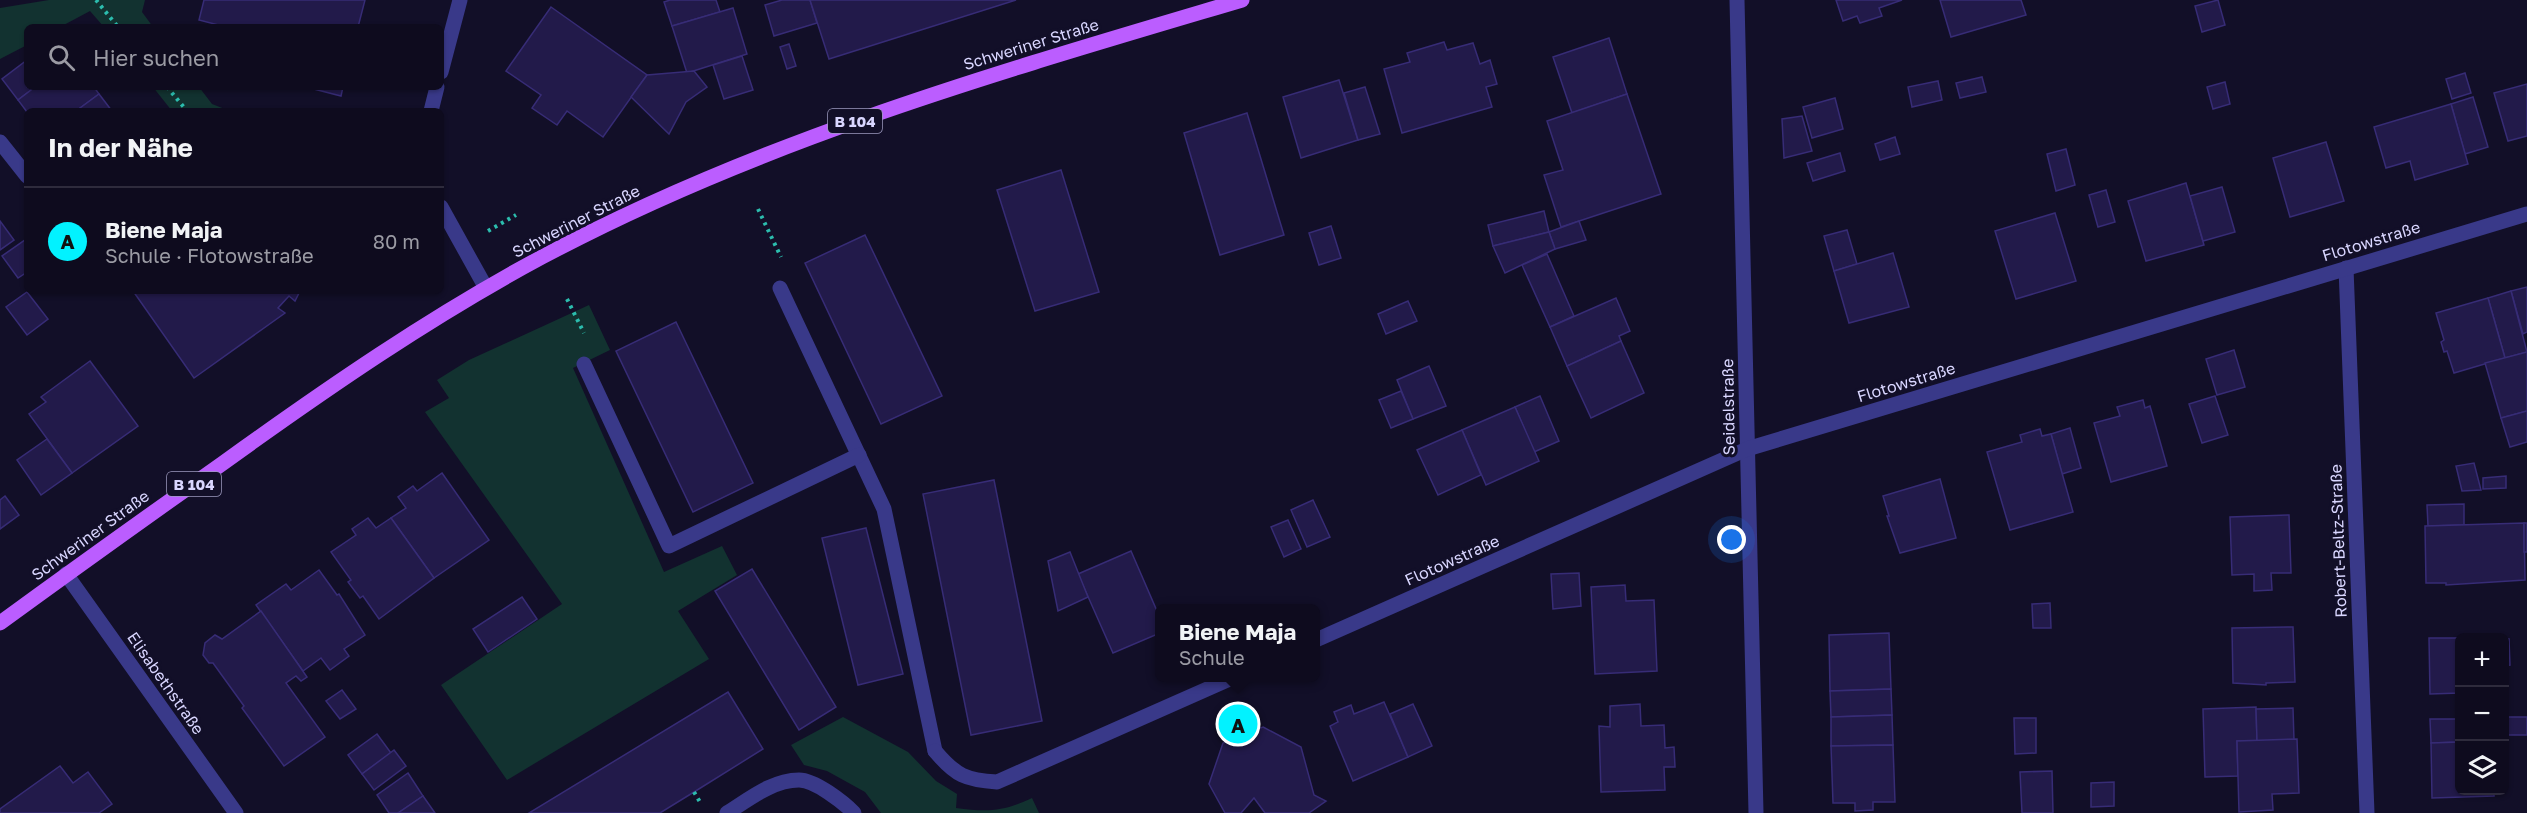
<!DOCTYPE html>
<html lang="de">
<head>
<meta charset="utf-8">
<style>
	:root { --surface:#0e0b1e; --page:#1c192b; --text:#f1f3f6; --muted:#9b9ba4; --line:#2e2b3c; --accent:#02f2ff }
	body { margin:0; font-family:"Golos Text",sans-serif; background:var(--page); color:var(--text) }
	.controls { position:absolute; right:18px; bottom:18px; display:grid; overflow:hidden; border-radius:9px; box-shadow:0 2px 4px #0004 }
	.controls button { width:54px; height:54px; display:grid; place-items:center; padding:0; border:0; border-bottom:2px solid var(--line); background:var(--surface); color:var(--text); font:30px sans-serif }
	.you { position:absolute; left:1732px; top:540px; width:21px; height:21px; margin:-15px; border:4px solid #fff; border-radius:50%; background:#1a73e8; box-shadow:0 0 0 9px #1a73e833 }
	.badge { display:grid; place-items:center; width:39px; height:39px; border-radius:50%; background:var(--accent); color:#111; font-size:20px; font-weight:700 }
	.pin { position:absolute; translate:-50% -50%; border:3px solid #fff; box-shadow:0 2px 6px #0006 }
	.popup { position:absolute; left:1155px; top:604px; width:165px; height:78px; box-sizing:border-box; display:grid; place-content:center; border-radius:9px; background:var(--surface); filter:drop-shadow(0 2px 4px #0005); font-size:20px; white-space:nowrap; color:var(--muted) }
	.popup b { font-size:22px; color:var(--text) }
	.popup::after { content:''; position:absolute; left:50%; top:100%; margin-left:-12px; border:12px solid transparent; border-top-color:var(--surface) }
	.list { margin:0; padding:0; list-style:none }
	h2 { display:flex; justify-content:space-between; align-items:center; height:78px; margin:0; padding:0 24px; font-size:26px }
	h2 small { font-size:20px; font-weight:400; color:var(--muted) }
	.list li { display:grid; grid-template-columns:39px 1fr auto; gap:18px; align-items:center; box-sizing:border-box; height:108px; padding:0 24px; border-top:2px solid var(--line) }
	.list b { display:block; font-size:22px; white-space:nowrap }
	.list p { margin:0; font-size:20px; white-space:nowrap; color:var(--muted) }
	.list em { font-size:20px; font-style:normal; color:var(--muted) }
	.icon { flex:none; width:33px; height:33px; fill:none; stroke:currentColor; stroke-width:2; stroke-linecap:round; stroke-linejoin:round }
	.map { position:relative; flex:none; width:2527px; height:813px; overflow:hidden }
	.search { position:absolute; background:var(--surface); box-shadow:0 2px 4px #0004; left:24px; top:24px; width:420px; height:66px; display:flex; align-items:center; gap:15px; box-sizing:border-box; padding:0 21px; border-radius:9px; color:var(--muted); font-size:22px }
	.panel { position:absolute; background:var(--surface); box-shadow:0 2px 4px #0004; left:24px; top:108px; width:420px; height:186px; border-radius:9px }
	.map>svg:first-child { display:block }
	.green { fill:#123230 }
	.building { fill:#221a4a; stroke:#372c76; stroke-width:1.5 }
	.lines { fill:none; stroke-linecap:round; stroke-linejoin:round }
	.path { stroke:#2cbdae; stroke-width:4; stroke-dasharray:3 4.5; stroke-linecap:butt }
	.service { stroke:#393989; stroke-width:15 }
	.minor { stroke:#393989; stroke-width:15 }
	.primary { stroke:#bb5dff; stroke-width:15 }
	.labels { text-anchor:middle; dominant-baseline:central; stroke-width:6; stroke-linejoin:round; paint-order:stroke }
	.shield { fill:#120f28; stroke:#9d9abe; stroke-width:1.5 }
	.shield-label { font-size:15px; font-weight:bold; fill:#d9d6ff }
	.street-label { font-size:16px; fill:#d9d6ff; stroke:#120f28 }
</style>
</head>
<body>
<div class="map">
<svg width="2527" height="813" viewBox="0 0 2527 813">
	<rect width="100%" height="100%" fill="#120f28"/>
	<g class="green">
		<polygon points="49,0 145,0 142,12 153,27 104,27 90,11 60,27 27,27 27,45 0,59 0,8"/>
		<polygon points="153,87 199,87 212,104 230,111 172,111"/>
		<polygon points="589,305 610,350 573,368 664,572 722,546 737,575 678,611 709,659 507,780 441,685 562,604 425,412 449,398 437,380 469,360"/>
		<path d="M843 717 908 752 936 781 957 794 956 808C987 812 1003 812 1032 798L1039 813H881L865 792 827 771 804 765 791 745Z"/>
	</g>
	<g class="building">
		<polygon points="204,0 365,0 358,27 226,27 199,20"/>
		<polygon points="670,0 716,0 720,12 672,26 664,2"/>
		<polygon points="782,0 810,0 817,23 774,36 765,5"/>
		<polygon points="810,0 1016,0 829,59"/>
		<polygon points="1836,0 1902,0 1879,8 1882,16 1860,23 1857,16 1843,21"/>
		<polygon points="1940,0 2021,0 2026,15 1951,37"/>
		<polygon points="2218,0 2225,25 2202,32 2195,6"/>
		<polygon points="551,7 647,75 603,137 567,111 557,125 532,108 541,95 506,71"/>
		<polygon points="733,8 747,54 687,73 672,26"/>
		<polygon points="1609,38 1627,94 1572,113 1553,57"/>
		<polygon points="1444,42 1447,50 1473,43 1480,64 1490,60 1497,84 1486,87 1492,107 1402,133 1384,69 1410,62 1407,53"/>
		<polygon points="789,44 796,66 787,69 780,47"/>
		<polygon points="742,56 753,90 724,99 713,65"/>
		<polygon points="27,60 27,87 35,87 18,100 2,79"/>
		<polygon points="694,71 707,87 686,102 669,134 631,97 647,75"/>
		<polygon points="2465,73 2471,93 2452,99 2446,79"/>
		<polygon points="1982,77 1986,92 1960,98 1956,83"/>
		<polygon points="1339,80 1358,140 1301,158 1283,97"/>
		<polygon points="1938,81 1942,100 1912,107 1908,87"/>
		<polygon points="2225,82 2230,104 2213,109 2207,87"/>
		<polygon points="2527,84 2527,136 2508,141 2494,93"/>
		<polygon points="35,87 94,87 99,94 76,111 27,112 18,100"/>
		<polygon points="306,87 343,87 341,96"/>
		<polygon points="1365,87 1380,134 1358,140 1344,93"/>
		<polygon points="99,94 112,111 76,111"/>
		<polygon points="1627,94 1661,194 1561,227 1544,175 1563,170 1547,121"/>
		<polygon points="2473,97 2488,147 2465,154 2451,104"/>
		<polygon points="1835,98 1843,129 1812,138 1803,107"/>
		<polygon points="2451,104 2468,164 2415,180 2410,161 2386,168 2374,127"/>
		<polygon points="1247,113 1284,235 1220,255 1184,133"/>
		<polygon points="1802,116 1812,151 1784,158 1782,119"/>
		<polygon points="1895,137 1900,154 1880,160 1875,144"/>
		<polygon points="2326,142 2344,201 2290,217 2273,158"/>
		<polygon points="2066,149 2075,185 2056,191 2047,154"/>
		<polygon points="1840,153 1845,171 1813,181 1807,163"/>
		<polygon points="1061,170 1099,292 1035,311 997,190"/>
		<polygon points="2186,183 2204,245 2146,261 2128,201"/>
		<polygon points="2222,187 2235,232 2203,241 2190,196"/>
		<polygon points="2106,190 2115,222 2098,227 2089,195"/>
		<polygon points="1544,211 1549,232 1493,246 1488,225"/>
		<polygon points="2055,213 2076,281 2016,299 1995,231"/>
		<polygon points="0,221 14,240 0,250"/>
		<polygon points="1579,221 1586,240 1555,249 1549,232"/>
		<polygon points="1331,226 1341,258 1319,265 1309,233"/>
		<polygon points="1847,230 1857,264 1834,271 1824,236"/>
		<polygon points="1549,232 1555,249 1505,273 1493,246"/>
		<polygon points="865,235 942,396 881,424 805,263"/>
		<polygon points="25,240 27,272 18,278 2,256"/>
		<polygon points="1893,253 1909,307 1849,323 1834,271"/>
		<polygon points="1547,254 1574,316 1550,327 1522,265"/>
		<polygon points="2527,287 2527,332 2523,334 2511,291"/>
		<polygon points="133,291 300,291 295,301 289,296 278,308 285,313 194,378"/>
		<polygon points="2511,291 2527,352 2505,358 2488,298"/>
		<polygon points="27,292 48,319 27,335 6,307"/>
		<polygon points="1616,298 1630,331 1619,336 1621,341 1567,366 1550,327"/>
		<polygon points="2488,298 2505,358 2454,373 2447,351 2444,352 2441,342 2444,340 2436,313"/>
		<polygon points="1408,301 1417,321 1386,334 1378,314"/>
		<polygon points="676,322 753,483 693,512 616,351"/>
		<polygon points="1621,341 1644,393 1591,418 1567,366"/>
		<polygon points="2234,350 2245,387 2217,395 2206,359"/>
		<polygon points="2527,352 2527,411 2501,418 2485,363"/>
		<polygon points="90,361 138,426 72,473 29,414 46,402 41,397"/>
		<polygon points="1429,366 1446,406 1413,419 1397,380"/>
		<polygon points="1401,391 1413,419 1391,428 1379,400"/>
		<polygon points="1540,396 1559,441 1534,452 1515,407"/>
		<polygon points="2215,396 2228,435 2202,443 2189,404"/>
		<polygon points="2143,400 2145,408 2150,406 2167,466 2111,482 2094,423 2120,416 2117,407"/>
		<polygon points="1515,407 1539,461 1486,485 1462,430"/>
		<polygon points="2527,411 2527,442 2510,447 2501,418"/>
		<polygon points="2070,428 2081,468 2062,474 2051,434"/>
		<polygon points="2040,429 2042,436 2051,434 2073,512 2010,530 1987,452 2022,442 2020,435"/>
		<polygon points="1462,430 1481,475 1438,495 1417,450"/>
		<polygon points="47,439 72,473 41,495 17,460"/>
		<polygon points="2474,463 2481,490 2462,491 2456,466"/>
		<polygon points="442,473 489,540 434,578 391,518 406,508 398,497 413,486 417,491"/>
		<polygon points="2506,476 2506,488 2483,489 2483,478"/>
		<polygon points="1940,479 1956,538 1900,553 1887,516 1889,516 1883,496"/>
		<polygon points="994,480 1042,721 971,735 923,494"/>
		<polygon points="5,496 19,515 0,529 0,500"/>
		<polygon points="1313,500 1330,537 1307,547 1291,510"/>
		<polygon points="2464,504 2464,525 2428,526 2427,505"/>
		<polygon points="2289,515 2291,573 2271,573 2272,590 2254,591 2254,574 2232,575 2230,517"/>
		<polygon points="368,518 376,528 391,518 434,578 379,619 363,596 360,598 348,582 351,580 331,552 356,535 352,529"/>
		<polygon points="1288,520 1301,549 1284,557 1271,527"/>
		<polygon points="2524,523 2525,580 2446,585 2446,583 2426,583 2425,526"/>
		<rect x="2524" y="523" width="3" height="29"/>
		<polygon points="866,528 903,674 858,685 822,538"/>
		<polygon points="1131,551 1160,618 1160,633 1113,653 1078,574"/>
		<polygon points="1070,552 1088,597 1058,611 1048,561"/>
		<polygon points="752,569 836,707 799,730 715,591"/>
		<polygon points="319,570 337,595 339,594 365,635 344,649 349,656 330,670 321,658 303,671 256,605 286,584 291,590"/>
		<polygon points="1579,573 1581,606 1553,609 1551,574"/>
		<polygon points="1625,585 1626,601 1654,600 1657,671 1595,674 1591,587"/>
		<polygon points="522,597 537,619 488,652 473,629"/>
		<polygon points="2050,603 2051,628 2033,628 2032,604"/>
		<polygon points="261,611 307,677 301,681 296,676 286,683 325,737 284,766 242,708 244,706 213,663 209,663 203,655 205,643 215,635 222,639"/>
		<polygon points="2293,627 2295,682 2266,683 2266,685 2233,683 2232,628"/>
		<polygon points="1889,633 1891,689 1830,691 1829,635"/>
		<polygon points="2429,638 2460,638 2460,693 2430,694"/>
		<polygon points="2504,639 2509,639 2510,665 2504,666"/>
		<polygon points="1891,689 1892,715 1831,717 1830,691"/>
		<polygon points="342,690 356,709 340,719 326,701"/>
		<polygon points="728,692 763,749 694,792 660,813 529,813"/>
		<polygon points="1384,702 1408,757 1353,781 1330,726 1338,722 1334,712 1351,705 1354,714"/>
		<polygon points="1413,704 1432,746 1408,757 1390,714"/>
		<polygon points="1640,704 1641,726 1664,725 1665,748 1674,747 1675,767 1664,767 1665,790 1601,792 1599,726 1610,727 1610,706"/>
		<polygon points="2256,707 2257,741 2237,741 2238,776 2205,777 2203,709"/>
		<polygon points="2293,708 2294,740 2257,741 2256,709"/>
		<polygon points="1892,715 1893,745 1831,746 1831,717"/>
		<rect x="2504" y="717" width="23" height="18"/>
		<polygon points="2014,718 2036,718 2036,753 2015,754"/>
		<polygon points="2430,719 2460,719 2460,742 2431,743"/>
		<polygon points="1263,727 1301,747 1314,795 1326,801 1309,813 1265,813 1254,798 1241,813 1225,813 1209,784 1223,743"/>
		<polygon points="377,734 391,753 362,774 348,755"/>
		<polygon points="2297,739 2299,793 2272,794 2273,810 2239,812 2237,741"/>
		<polygon points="2460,742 2460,790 2494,790 2494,796 2432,798 2431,743"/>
		<polygon points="1893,745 1895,802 1873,802 1873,810 1855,811 1855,803 1833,803 1831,746"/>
		<polygon points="394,750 406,766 374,790 362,774"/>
		<polygon points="60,766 73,783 88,772 112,804 99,813 0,813 0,809"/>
		<polygon points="2052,771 2053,813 2022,813 2020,772"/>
		<polygon points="408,773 423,796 398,813 389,813 377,795"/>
		<polygon points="2114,782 2114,806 2091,807 2091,783"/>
		<polygon points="423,796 435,813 398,813"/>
	</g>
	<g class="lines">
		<g class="path">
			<polyline points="96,0 118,27"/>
			<polyline points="167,87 187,111"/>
			<polyline points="758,209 781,257"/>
			<polyline points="488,231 516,215"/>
			<polyline points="567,299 584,333"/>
			<polyline points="694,792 700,802"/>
		</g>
		<g class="service">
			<polyline points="0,142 27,176"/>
			<polyline points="780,288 884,509 935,751"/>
			<polyline points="584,364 669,546 859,455"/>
			<path d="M727 813C748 800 772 780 799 780 815 780 843 802 854 813"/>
		</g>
		<g class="minor">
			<polyline points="1737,0 1756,813"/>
			<polyline points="441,72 460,0"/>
			<polyline points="431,111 437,87"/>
			<polyline points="441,207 486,288"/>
			<polyline points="2346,268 2367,813"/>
			<polyline points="66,574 236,813"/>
			<polyline points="1316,640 1747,449 2527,214"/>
			<path d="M935 751C956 776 966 780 997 782L1232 678"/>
		</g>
		<path class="primary" d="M0 623C74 569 148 516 223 463 326 389 430 317 542 257 763 139 1003 71 1242 0"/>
	</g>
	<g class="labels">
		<g class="shield">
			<rect x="828" y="109" width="54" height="24" rx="4.5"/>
			<rect x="167" y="472" width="54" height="24" rx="4.5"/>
		</g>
		<g class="shield-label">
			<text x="855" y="121">B 104</text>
			<text x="194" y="484">B 104</text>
		</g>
		<g class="street-label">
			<text transform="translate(1031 44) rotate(-17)">Schweriner Straße</text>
			<text transform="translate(576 221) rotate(-27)">Schweriner Straße</text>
			<text transform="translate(2371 241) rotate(-17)">Flotowstraße</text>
			<text transform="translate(1906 382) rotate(-17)">Flotowstraße</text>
			<text transform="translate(1728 407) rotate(-91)">Seidelstraße</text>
			<text transform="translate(90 535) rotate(-36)">Schweriner Straße</text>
			<text transform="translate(2338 541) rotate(-92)">Robert-Beltz-Straße</text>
			<text transform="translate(1452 560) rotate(-24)">Flotowstraße</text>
			<text transform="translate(166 683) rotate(55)">Elisabethstraße</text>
		</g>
	</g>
</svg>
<div class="controls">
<button>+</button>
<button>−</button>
<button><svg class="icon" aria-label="layers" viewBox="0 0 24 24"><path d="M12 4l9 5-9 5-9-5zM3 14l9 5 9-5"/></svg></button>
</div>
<div class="you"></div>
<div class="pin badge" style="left:1238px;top:724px">A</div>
<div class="popup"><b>Biene Maja</b>Schule</div>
<div class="search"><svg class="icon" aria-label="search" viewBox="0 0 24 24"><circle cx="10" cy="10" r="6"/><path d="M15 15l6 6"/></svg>Hier suchen</div>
<section class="panel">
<h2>In der Nähe<small></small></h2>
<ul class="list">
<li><span class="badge">A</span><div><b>Biene Maja</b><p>Schule · Flotowstraße</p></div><em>80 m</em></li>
</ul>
</section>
</div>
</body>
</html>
